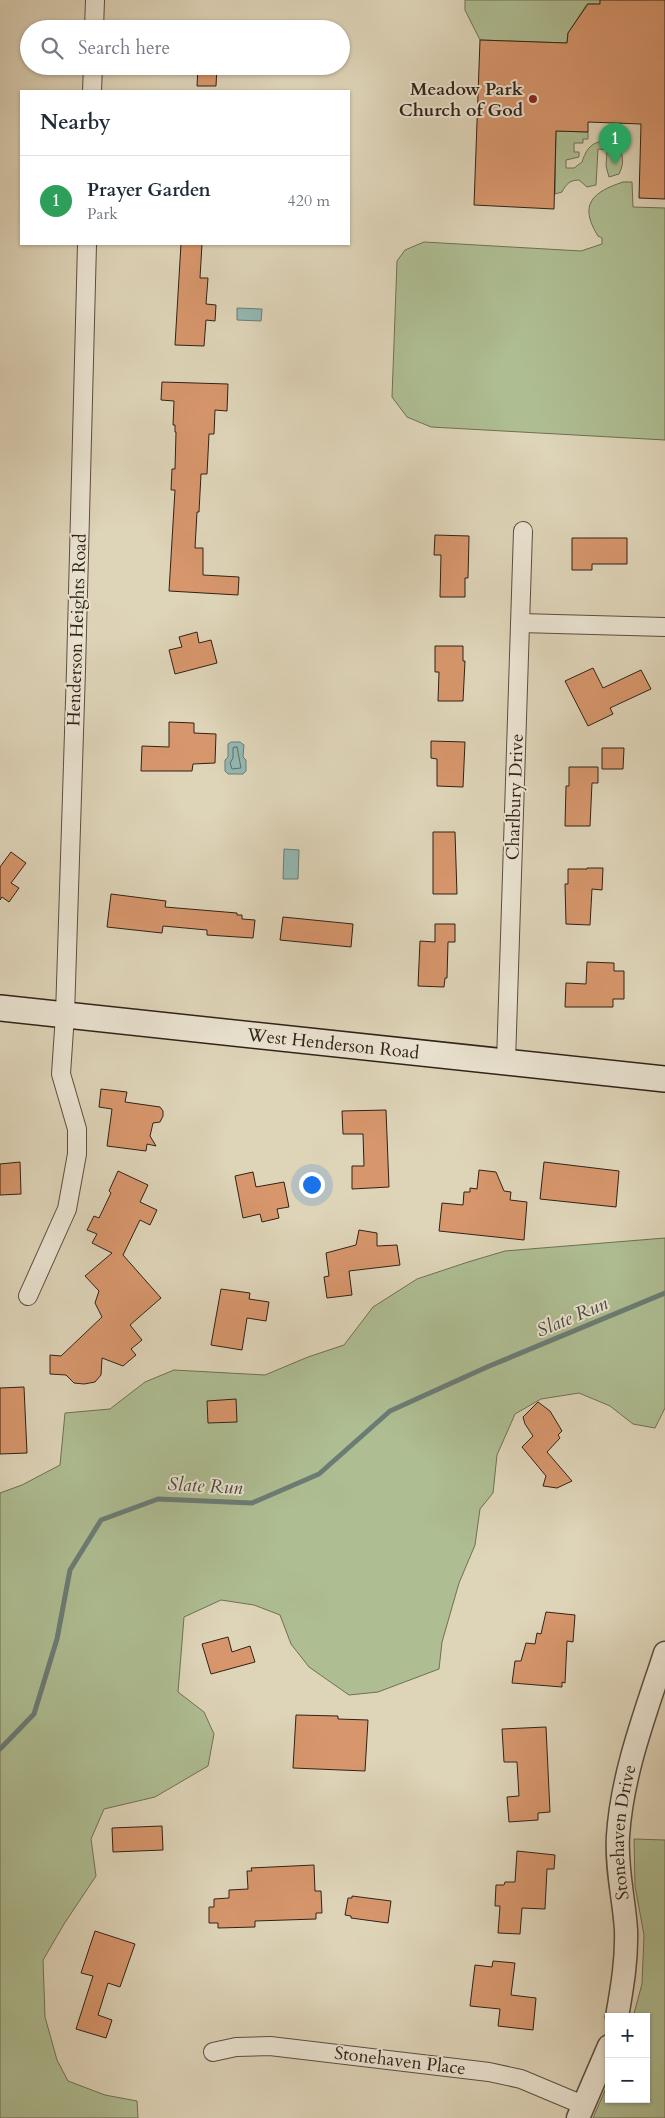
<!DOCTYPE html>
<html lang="en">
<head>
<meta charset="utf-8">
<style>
	:root { --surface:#fff; --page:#f2f2f3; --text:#1f2937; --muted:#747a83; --line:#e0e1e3; --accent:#d93025 }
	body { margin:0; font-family:Cardo,serif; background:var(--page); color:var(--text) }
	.controls { position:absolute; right:15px; bottom:15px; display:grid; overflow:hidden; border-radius:0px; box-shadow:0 1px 4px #0004 }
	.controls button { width:45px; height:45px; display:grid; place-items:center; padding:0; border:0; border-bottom:1px solid var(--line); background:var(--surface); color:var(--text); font:25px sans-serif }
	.you { position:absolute; left:311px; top:1184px; width:18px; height:18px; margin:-12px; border:4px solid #fff; border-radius:50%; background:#1a73e8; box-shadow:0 0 0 8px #1a73e833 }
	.badge { display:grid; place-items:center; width:32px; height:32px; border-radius:50%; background:var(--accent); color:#fff; font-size:16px; font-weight:700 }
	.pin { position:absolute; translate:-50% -41px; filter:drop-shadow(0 1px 2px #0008) }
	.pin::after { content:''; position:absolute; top:26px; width:18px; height:15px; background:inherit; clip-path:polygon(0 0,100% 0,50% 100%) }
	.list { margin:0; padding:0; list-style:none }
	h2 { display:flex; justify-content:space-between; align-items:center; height:65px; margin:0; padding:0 20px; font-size:21px }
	h2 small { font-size:16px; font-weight:400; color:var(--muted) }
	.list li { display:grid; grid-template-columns:32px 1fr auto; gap:15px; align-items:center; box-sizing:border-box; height:90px; padding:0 20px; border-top:1px solid var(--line) }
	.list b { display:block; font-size:19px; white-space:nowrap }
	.list p { margin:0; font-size:16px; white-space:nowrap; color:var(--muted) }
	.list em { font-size:16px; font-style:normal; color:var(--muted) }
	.icon { flex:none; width:28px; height:28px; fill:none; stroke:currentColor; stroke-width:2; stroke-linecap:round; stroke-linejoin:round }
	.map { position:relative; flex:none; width:665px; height:2118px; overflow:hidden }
	.search { position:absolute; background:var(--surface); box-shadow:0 1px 4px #0004; left:20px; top:20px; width:330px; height:55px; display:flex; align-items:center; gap:12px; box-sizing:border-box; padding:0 18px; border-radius:28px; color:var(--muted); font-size:19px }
	.panel { position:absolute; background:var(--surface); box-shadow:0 1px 4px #0004; left:20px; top:90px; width:330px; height:155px; border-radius:0px }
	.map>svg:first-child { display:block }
	.green { fill:#aebd92; stroke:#6f7055 }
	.water { fill:#93b8b3; stroke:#6b7c75 }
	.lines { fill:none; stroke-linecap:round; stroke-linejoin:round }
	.shore { stroke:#626d66; stroke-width:1 }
	.stream { stroke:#6b7c75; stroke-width:5 }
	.building { fill:#d7966c; stroke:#302218 }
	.minor-casing { stroke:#5c4e40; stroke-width:20 }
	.tertiary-casing { stroke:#5c4e40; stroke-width:25 }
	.secondary-casing { stroke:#302218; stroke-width:28 }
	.minor { stroke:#eae3d1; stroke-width:18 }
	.tertiary { stroke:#eae3d1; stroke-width:22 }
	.secondary { stroke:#eae3d1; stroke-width:25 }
	.poi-dot { fill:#8f2418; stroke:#eae3d1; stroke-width:2 }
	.labels { text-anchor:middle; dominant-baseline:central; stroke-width:4; stroke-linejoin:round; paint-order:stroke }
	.poi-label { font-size:18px; font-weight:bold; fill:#302218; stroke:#eae3d1; text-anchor:end }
	.street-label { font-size:18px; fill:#302218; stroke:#eae3d1 }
	.water-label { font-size:19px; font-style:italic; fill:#49483f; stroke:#eae3d1 }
</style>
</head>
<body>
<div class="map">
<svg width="665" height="2118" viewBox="0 0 665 2118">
	<rect width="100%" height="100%" fill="#ded4b8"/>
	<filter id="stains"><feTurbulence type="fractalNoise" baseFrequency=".004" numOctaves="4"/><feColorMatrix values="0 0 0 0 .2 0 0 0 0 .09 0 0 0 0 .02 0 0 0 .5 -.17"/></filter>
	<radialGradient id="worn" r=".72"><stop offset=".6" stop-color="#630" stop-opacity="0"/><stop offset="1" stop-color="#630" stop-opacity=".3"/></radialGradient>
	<g class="green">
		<polygon points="465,0 600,0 600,4 587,4 568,33 567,43 480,40 465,10"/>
		<path d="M556 131 588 132V139H583V143H574V152H579V157L566 160V168H574L582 162C588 143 597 139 617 142 623 155 625 162 619 174L609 177 606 166 607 150 598 149 596 185 587 187 579 180C570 180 566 184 562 192L555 194Z"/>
		<path d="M623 182H632L633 207 665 208V440L431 427 407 417 392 397 397 261 405 250 424 242 581 251 602 244V238L598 236C578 204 593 192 623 182Z"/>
		<polygon points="665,1238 665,1408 655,1428 633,1424 610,1406 579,1393 541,1399 515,1414 497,1455 493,1493 480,1509 475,1545 459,1583 442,1642 439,1669 378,1692 349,1695 309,1667 291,1644 280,1615 254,1605 221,1600 184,1617 178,1692 204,1712 214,1734 208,1766 155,1797 104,1809 91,1839 96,1876 64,1924 43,1960 45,2017 57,2060 68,2081 105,2095 137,2101 138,2118 0,2118 0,1493 22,1485 60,1465 65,1413 110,1409 145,1382 174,1370 265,1375 308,1357 344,1345 373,1307 417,1279 468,1262 505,1251"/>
		<polygon points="634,1839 665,1840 665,2118 593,2118 609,2081 609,2099 646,2099 646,2017 633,2017 642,1984 644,1935 635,1886"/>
	</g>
	<g class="water">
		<polygon points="237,308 262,309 261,321 237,320"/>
		<polygon points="231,742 240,742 244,745 243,757 246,760 246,771 243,774 228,774 225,771 225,760 228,757 228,744"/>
		<polygon points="284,849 299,850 298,879 283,879"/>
	</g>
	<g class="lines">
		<polygon class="shore" points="237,747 241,768 232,769 230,763 233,758 233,748"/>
		<polyline class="stream" points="0,1749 34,1714 57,1639 70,1570 101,1520 158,1499 252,1503 319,1474 390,1411 487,1367 665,1293"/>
	</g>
	<g class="building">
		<polygon points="600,0 665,0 665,199 639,198 641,124 588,122 588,132 556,131 554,209 474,205 480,40 567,43 568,33 588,4 600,4"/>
		<polygon points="200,66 217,66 216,86 197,86 198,67"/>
		<polygon points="181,244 202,244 200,278 208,278 206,304 216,305 215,321 206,320 204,346 175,345"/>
		<polygon points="162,382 228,384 227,411 215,410 214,434 209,434 207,474 201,474 199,512 197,512 195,548 203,548 203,575 239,577 238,595 169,591 175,490 171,490 172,469 175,469 176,432 175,432 175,425 173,425 174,401 161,400"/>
		<polygon points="435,535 469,536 468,578 465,578 465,597 440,597 441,555 434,555"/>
		<polygon points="572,538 627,538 627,564 592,564 592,570 572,570"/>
		<polygon points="197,632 199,643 211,640 217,663 175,674 169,650 182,647 179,637"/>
		<polygon points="435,646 463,646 463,661 465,661 463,701 438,701 439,672 435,672"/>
		<polygon points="593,668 603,688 641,670 651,689 610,708 613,714 588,726 565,681"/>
		<polygon points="169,722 194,723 194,733 216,734 215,763 193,764 192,771 141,771 142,746 169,747"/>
		<polygon points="431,741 465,742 463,787 437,786 437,759 431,758"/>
		<polygon points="602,748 624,748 623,769 602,769"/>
		<polygon points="569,767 598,767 598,783 592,783 590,826 565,826 566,786 569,786"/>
		<polygon points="433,832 455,832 457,894 433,894"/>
		<polygon points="11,852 26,863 11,883 19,888 9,902 2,897 0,900 0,867"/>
		<polygon points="587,868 603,868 602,890 592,889 590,925 566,924 565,884 568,884 568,869 587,869"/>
		<polygon points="111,894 166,901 165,907 237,913 237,915 242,915 242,919 255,920 253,938 207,935 207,930 163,926 162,933 107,927"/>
		<polygon points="283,917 353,924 351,947 280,940"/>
		<polygon points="435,924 455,924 455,942 448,942 447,978 445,978 444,987 418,986 420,941 435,942"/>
		<polygon points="587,962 614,963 614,971 624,971 624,999 613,999 613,1007 565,1007 566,983 586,984"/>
		<polygon points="101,1089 127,1092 125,1102 160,1107 163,1111 163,1116 160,1122 153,1123 150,1136 156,1146 147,1144 146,1151 107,1146 112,1109 99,1107"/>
		<polygon points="386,1110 389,1187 352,1189 352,1166 364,1166 363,1134 343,1134 342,1111"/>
		<polygon points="20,1162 21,1194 0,1195 0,1164"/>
		<polygon points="544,1162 619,1171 616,1207 540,1199"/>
		<polygon points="479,1170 496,1172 504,1191 511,1192 510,1200 527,1202 524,1240 439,1231 442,1203 463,1205 464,1192 470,1192 470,1188 477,1189"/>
		<polygon points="118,1171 148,1185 140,1202 157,1210 150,1225 140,1220 123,1255 161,1298 130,1325 142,1340 131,1349 136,1355 123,1366 102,1358 101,1375 95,1382 84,1384 74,1383 66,1375 50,1374 50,1355 61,1356 102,1317 95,1303 99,1291 85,1276 112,1253 92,1243 97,1234 87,1230 94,1216 99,1218 111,1193 109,1191"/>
		<polygon points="253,1172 256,1187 284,1182 289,1207 277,1209 279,1218 262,1222 260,1214 243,1218 235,1176"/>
		<polygon points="359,1230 377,1233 377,1246 397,1245 400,1265 349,1271 352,1295 327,1298 324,1277 329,1276 326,1253 356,1245"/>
		<polygon points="221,1289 250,1293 249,1299 269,1302 266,1321 247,1318 242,1350 211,1345"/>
		<polygon points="24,1387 27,1453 0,1454 0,1388"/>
		<polygon points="236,1399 237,1422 208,1423 207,1401"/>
		<polygon points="538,1402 550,1411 562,1431 558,1435 560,1438 547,1452 572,1481 557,1488 543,1486 546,1476 522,1447 533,1436 525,1424 523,1417"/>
		<polygon points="546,1612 575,1615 573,1642 567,1641 565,1683 562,1682 562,1687 512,1683 515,1661 521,1661 526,1643 535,1644 537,1633 541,1634"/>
		<polygon points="228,1637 232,1652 250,1646 255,1662 211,1674 202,1644"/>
		<polygon points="296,1715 338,1716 338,1719 368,1720 365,1771 293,1768"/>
		<polygon points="546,1727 550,1812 538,1813 538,1820 509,1822 507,1797 519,1796 517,1762 504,1762 502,1729"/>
		<polygon points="162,1826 163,1850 113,1852 112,1828"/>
		<polygon points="517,1851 555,1855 554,1869 547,1869 545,1909 522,1908 520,1934 498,1933 500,1906 495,1906 496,1885 504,1885 505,1882 515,1882"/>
		<polygon points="314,1865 315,1891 321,1891 322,1913 316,1913 316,1919 255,1921 255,1927 218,1928 218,1923 209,1923 209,1907 214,1907 214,1899 229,1898 229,1890 248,1889 247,1871 252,1871 251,1868"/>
		<polygon points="352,1896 391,1901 388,1923 351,1918 351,1916 345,1915 348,1898 352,1898"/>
		<polygon points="95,1931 135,1944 120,1987 108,1983 98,2015 112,2020 106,2038 76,2029 93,1976 81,1973"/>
		<polygon points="493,1961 515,1963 511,1995 536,1998 533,2030 498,2026 500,2009 470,2006 475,1965 492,1967"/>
	</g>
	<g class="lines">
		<g class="minor-casing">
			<g id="minor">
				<polyline points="94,29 95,0"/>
				<polyline points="92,91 93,66"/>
				<polyline points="520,623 665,627"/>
				<polyline points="506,1062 523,531"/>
				<polyline points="28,1296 67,1209 77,1154 77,1129 61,1074 65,1015 76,670 87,244"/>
				<polyline points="213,2052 236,2047 270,2046 489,2072 521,2079 583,2105"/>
			</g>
		</g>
		<g class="tertiary-casing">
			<g id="tertiary">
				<path id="s1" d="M617 2017C622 1988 627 1960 626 1930 624 1898 616 1869 618 1836 622 1773 646 1712 665 1653"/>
				<polyline points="578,2118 609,2046"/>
			</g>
		</g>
		<g class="secondary-casing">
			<g id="secondary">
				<path id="s2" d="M0 1008 665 1079"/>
			</g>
		</g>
		<use href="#minor" class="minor"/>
		<use href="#tertiary" class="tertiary"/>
		<use href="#secondary" class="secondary"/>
	</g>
	<circle class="poi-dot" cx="533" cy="99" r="5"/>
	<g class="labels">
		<g class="poi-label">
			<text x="523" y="89">Meadow Park<tspan x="523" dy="21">Church of God</tspan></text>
		</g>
		<g class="street-label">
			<text transform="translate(77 630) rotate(-88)">Henderson Heights Road</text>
			<text transform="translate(515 797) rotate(-88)">Charlbury Drive</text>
			<text stroke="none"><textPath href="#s2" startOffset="335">West Henderson Road</textPath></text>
			<text stroke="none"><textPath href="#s1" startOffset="186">Stonehaven Drive</textPath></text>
			<text transform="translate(400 2061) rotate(7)">Stonehaven Place</text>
		</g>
		<g class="water-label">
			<text transform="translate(572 1317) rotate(-23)">Slate Run</text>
			<text transform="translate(205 1486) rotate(3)">Slate Run</text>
		</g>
	</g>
	<rect width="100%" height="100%" filter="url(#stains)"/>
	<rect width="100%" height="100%" fill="url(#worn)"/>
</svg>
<div class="controls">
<button>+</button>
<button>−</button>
</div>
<div class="you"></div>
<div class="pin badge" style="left:615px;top:164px;background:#2e9e5b">1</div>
<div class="search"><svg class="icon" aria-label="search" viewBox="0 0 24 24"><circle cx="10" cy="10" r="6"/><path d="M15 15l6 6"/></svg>Search here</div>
<section class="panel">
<h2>Nearby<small></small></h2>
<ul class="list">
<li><span class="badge" style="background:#2e9e5b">1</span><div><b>Prayer Garden</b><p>Park</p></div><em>420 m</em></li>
</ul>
</section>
</div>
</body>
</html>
